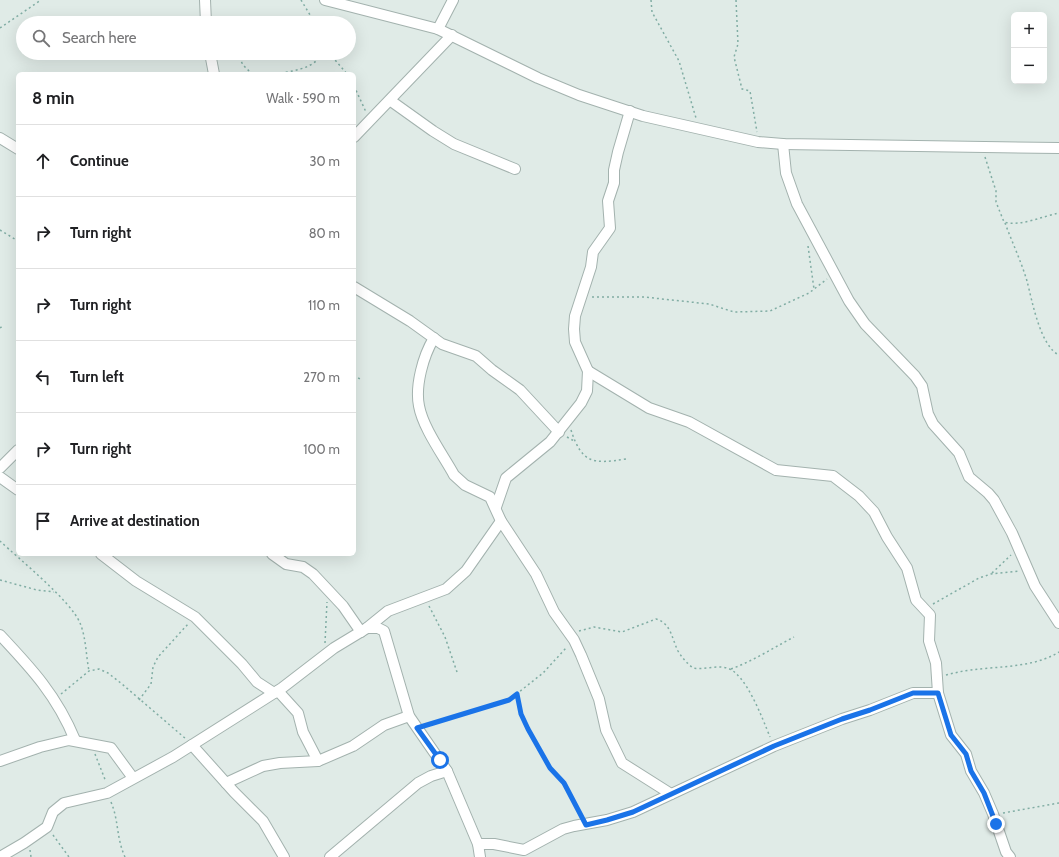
<!DOCTYPE html>
<html lang="en">
<head>
<meta charset="utf-8">
<style>
	:root { --surface:#fff; --page:#f2f2f2; --text:#202124; --muted:#757577; --line:#e0e0e0 }
	body { margin:0; font-family:Cabin,sans-serif; background:var(--page); color:var(--text) }
	.controls { position:absolute; right:12px; top:12px; display:grid; overflow:hidden; border-radius:6px; box-shadow:0 4px 16px #0002 }
	.controls button { width:36px; height:36px; display:grid; place-items:center; padding:0; border:0; border-bottom:1px solid var(--line); background:var(--surface); color:var(--text); font:20px sans-serif }
	.stop { position:absolute; width:12px; height:12px; margin:-9px; border:3px solid #1a73e8; border-radius:50%; background:#fff }
	.stop.end { background:#1a73e8; border-color:#fff; box-shadow:0 1px 4px #0008 }
	.list { margin:0; padding:0; list-style:none }
	h2 { display:flex; justify-content:space-between; align-items:center; height:52px; margin:0; padding:0 16px; font-size:17px }
	h2 small { font-size:13px; font-weight:400; color:var(--muted) }
	.list li { display:grid; grid-template-columns:26px 1fr auto; gap:12px; align-items:center; box-sizing:border-box; height:72px; padding:0 16px; border-top:1px solid var(--line) }
	.list b { display:block; font-size:15px; white-space:nowrap }
	.list em { font-size:13px; font-style:normal; color:var(--muted) }
	.icon { flex:none; width:22px; height:22px; fill:none; stroke:currentColor; stroke-width:2; stroke-linecap:round; stroke-linejoin:round }
	.map { position:relative; flex:none; width:1059px; height:857px; overflow:hidden }
	.search { position:absolute; background:var(--surface); box-shadow:0 4px 16px #0002; left:16px; top:16px; width:340px; height:44px; display:flex; align-items:center; gap:10px; box-sizing:border-box; padding:0 14px; border-radius:22px; color:var(--muted); font-size:15px }
	.panel { position:absolute; background:var(--surface); box-shadow:0 4px 16px #0002; left:16px; top:72px; width:340px; height:484px; border-radius:6px }
	.map>svg:first-child { display:block }
	.lines { fill:none; stroke-linecap:round; stroke-linejoin:round }
	.minor-casing { stroke:#a3b2ae; stroke-width:12 }
	.path { stroke:#81ada4; stroke-width:1.5; stroke-dasharray:2 3; stroke-linecap:butt }
	.minor { stroke:#fff; stroke-width:10 }
	.route { stroke:#1a73e8; stroke-width:5 }
</style>
</head>
<body>
<div class="map">
<svg width="1059" height="857" viewBox="0 0 1059 857">
	<rect width="100%" height="100%" fill="#e0ebe7"/>
	<g class="lines">
		<g class="minor-casing">
			<g id="minor">
				<polyline points="205,0 206,23"/>
				<polyline points="325,0 438,29 538,78 579,95 643,116 758,142 783,144 1059,148"/>
				<polyline points="438,29 453,0"/>
				<polyline points="210,53 214,74"/>
				<polyline points="391,101 433,131 454,144 515,169"/>
				<polyline points="354,137 452,35"/>
				<polyline points="0,138 18,149"/>
				<polyline points="783,144 786,173 797,204 849,301 865,324 915,376 922,386 928,414 933,424 959,453 969,477 988,493 994,500 1012,533 1035,586 1059,623"/>
				<polyline points="354,287 410,321 442,344 476,356 492,370 520,390 559,432"/>
				<path d="M434 338C423 356 415 386 419 406 423 428 443 455 454 475L465 485 490 497 501 521 536 574 554 612 574 640 581 655 599 699 606 730 622 763 671 794"/>
				<polyline points="588,371 649,408 689,422 776,470 833,476 859,496 874,512 887,537 907,568 916,600 930,615 929,641 936,663 938,693 951,735 966,754 971,771 984,793 993,814 1006,852 1010,857"/>
				<polyline points="0,468 18,450"/>
				<polyline points="0,477 18,490"/>
				<polyline points="496,507 506,478 550,442 581,403 587,391 588,371 575,342 574,329 575,316 591,267 593,252 610,228 608,201 614,183 614,170 618,152 630,111"/>
				<polyline points="101,554 136,581 195,617 242,664 257,682 274,693"/>
				<polyline points="272,554 286,564 303,567 313,574 343,606 361,632"/>
				<polyline points="367,628 378,628 384,631 409,716 447,771 478,844 480,857"/>
				<path d="M0 635C32 669 57 696 75 740"/>
				<polyline points="278,691 298,713 303,732 318,761"/>
				<polyline points="192,745 234,792 263,821 284,857"/>
				<polyline points="0,761 40,747 69,740 111,748 133,778"/>
				<polyline points="226,783 263,766 280,763 318,761 353,746 384,725 409,716"/>
				<polyline points="478,844 494,844 524,850 563,829 574,826 607,820 633,812 774,746 842,719 870,710 913,693 938,693"/>
				<polyline points="0,857 24,843 47,827 53,812 64,803 107,793 173,757 282,688 334,648 367,628 388,611 446,589 466,571 501,521"/>
				<polyline points="330,857 418,783 431,776 447,771"/>
			</g>
		</g>
		<g class="path">
			<polyline points="301,0 315,23"/>
			<polyline points="651,0 652,12 679,61 696,118"/>
			<polyline points="736,0 738,44 734,57 742,89 750,91 757,132"/>
			<polyline points="0,28 41,0"/>
			<polyline points="237,53 243,65 252,74"/>
			<polyline points="322,53 336,61 347,74"/>
			<path d="M276 74C292 71 315 69 322 53"/>
			<polyline points="354,86 366,112"/>
			<path d="M985 157 996 191V202L1004 222C1020 227 1043 216 1059 213"/>
			<path d="M1005 223C1012 242 1021 261 1027 281 1032 300 1040 346 1059 355"/>
			<polyline points="0,230 18,241"/>
			<polyline points="808,246 814,289"/>
			<polyline points="592,297 644,297 709,304 734,312 770,311 809,293 827,279"/>
			<polyline points="0,328 4,325"/>
			<polyline points="354,375 360,379"/>
			<path d="M571 430C582 464 593 464 626 459"/>
			<polyline points="567,437 574,441"/>
			<path d="M0 541C19 559 71 601 80 623 86 637 86 656 89 671"/>
			<polyline points="992,573 1011,555"/>
			<polyline points="0,580 37,590 54,592"/>
			<polyline points="933,604 979,578 991,574 1019,571"/>
			<polyline points="429,606 445,637 458,675"/>
			<path d="M579 631 594 627 622 632 656 619C671 623 672 639 678 651 682 658 687 663 693 668 704 670 716 665 727 668 746 673 763 720 770 737"/>
			<polyline points="325,643 327,602"/>
			<path d="M731 669C753 661 773 648 794 637"/>
			<path d="M946 675C954 673 962 671 971 670 999 666 1033 668 1059 652"/>
			<polyline points="61,694 89,671 99,669 108,673 122,684 186,739"/>
			<polyline points="517,694 521,714 528,729 551,768 564,783 581,815"/>
			<polyline points="139,700 151,684 153,667 158,657 188,624"/>
			<polyline points="427,725 509,700 543,673 567,647"/>
			<polyline points="95,754 106,782"/>
			<path d="M111 802C119 821 116 837 125 857"/>
			<polyline points="1003,813 1059,803"/>
			<polyline points="53,835 69,857"/>
			<polyline points="30,850 31,857"/>
		</g>
		<use href="#minor" class="minor"/>
	</g>
	<g class="lines">
		<polyline class="route" points="440,760 417,728 509,700 517,694 521,714 528,729 550,768 564,783 586,825 607,820 633,812 774,746 842,719 870,710 913,693 938,693 951,735 966,754 971,771 984,793 996,824"/>
	</g>
</svg>
<div class="controls">
<button>+</button>
<button>−</button>
</div>
<div class="stop" style="left:440px;top:760px"></div>
<div class="stop end" style="left:996px;top:824px"></div>
<div class="search"><svg class="icon" aria-label="search" viewBox="0 0 24 24"><circle cx="10" cy="10" r="6"/><path d="M15 15l6 6"/></svg>Search here</div>
<section class="panel">
<h2>8 min<small>Walk · 590 m</small></h2>
<ul class="list">
<li><svg class="icon" aria-label="ahead" viewBox="0 0 24 24"><path d="M12 20V5M6 11l6-6 6 6"/></svg><div><b>Continue</b></div><em>30 m</em></li>
<li><svg class="icon" aria-label="right" viewBox="0 0 24 24"><path d="M7 20v-9h11M14 6l5 5-5 5"/></svg><div><b>Turn right</b></div><em>80 m</em></li>
<li><svg class="icon" aria-label="right" viewBox="0 0 24 24"><path d="M7 20v-9h11M14 6l5 5-5 5"/></svg><div><b>Turn right</b></div><em>110 m</em></li>
<li><svg class="icon" aria-label="left" viewBox="0 0 24 24"><path d="M17 20v-9H6M10 6l-5 5 5 5"/></svg><div><b>Turn left</b></div><em>270 m</em></li>
<li><svg class="icon" aria-label="right" viewBox="0 0 24 24"><path d="M7 20v-9h11M14 6l5 5-5 5"/></svg><div><b>Turn right</b></div><em>100 m</em></li>
<li><svg class="icon" aria-label="arrive" viewBox="0 0 24 24"><path d="M6 21V4h12l-3 4 3 4H6"/></svg><div><b>Arrive at destination</b></div></li>
</ul>
</section>
</div>
</body>
</html>
